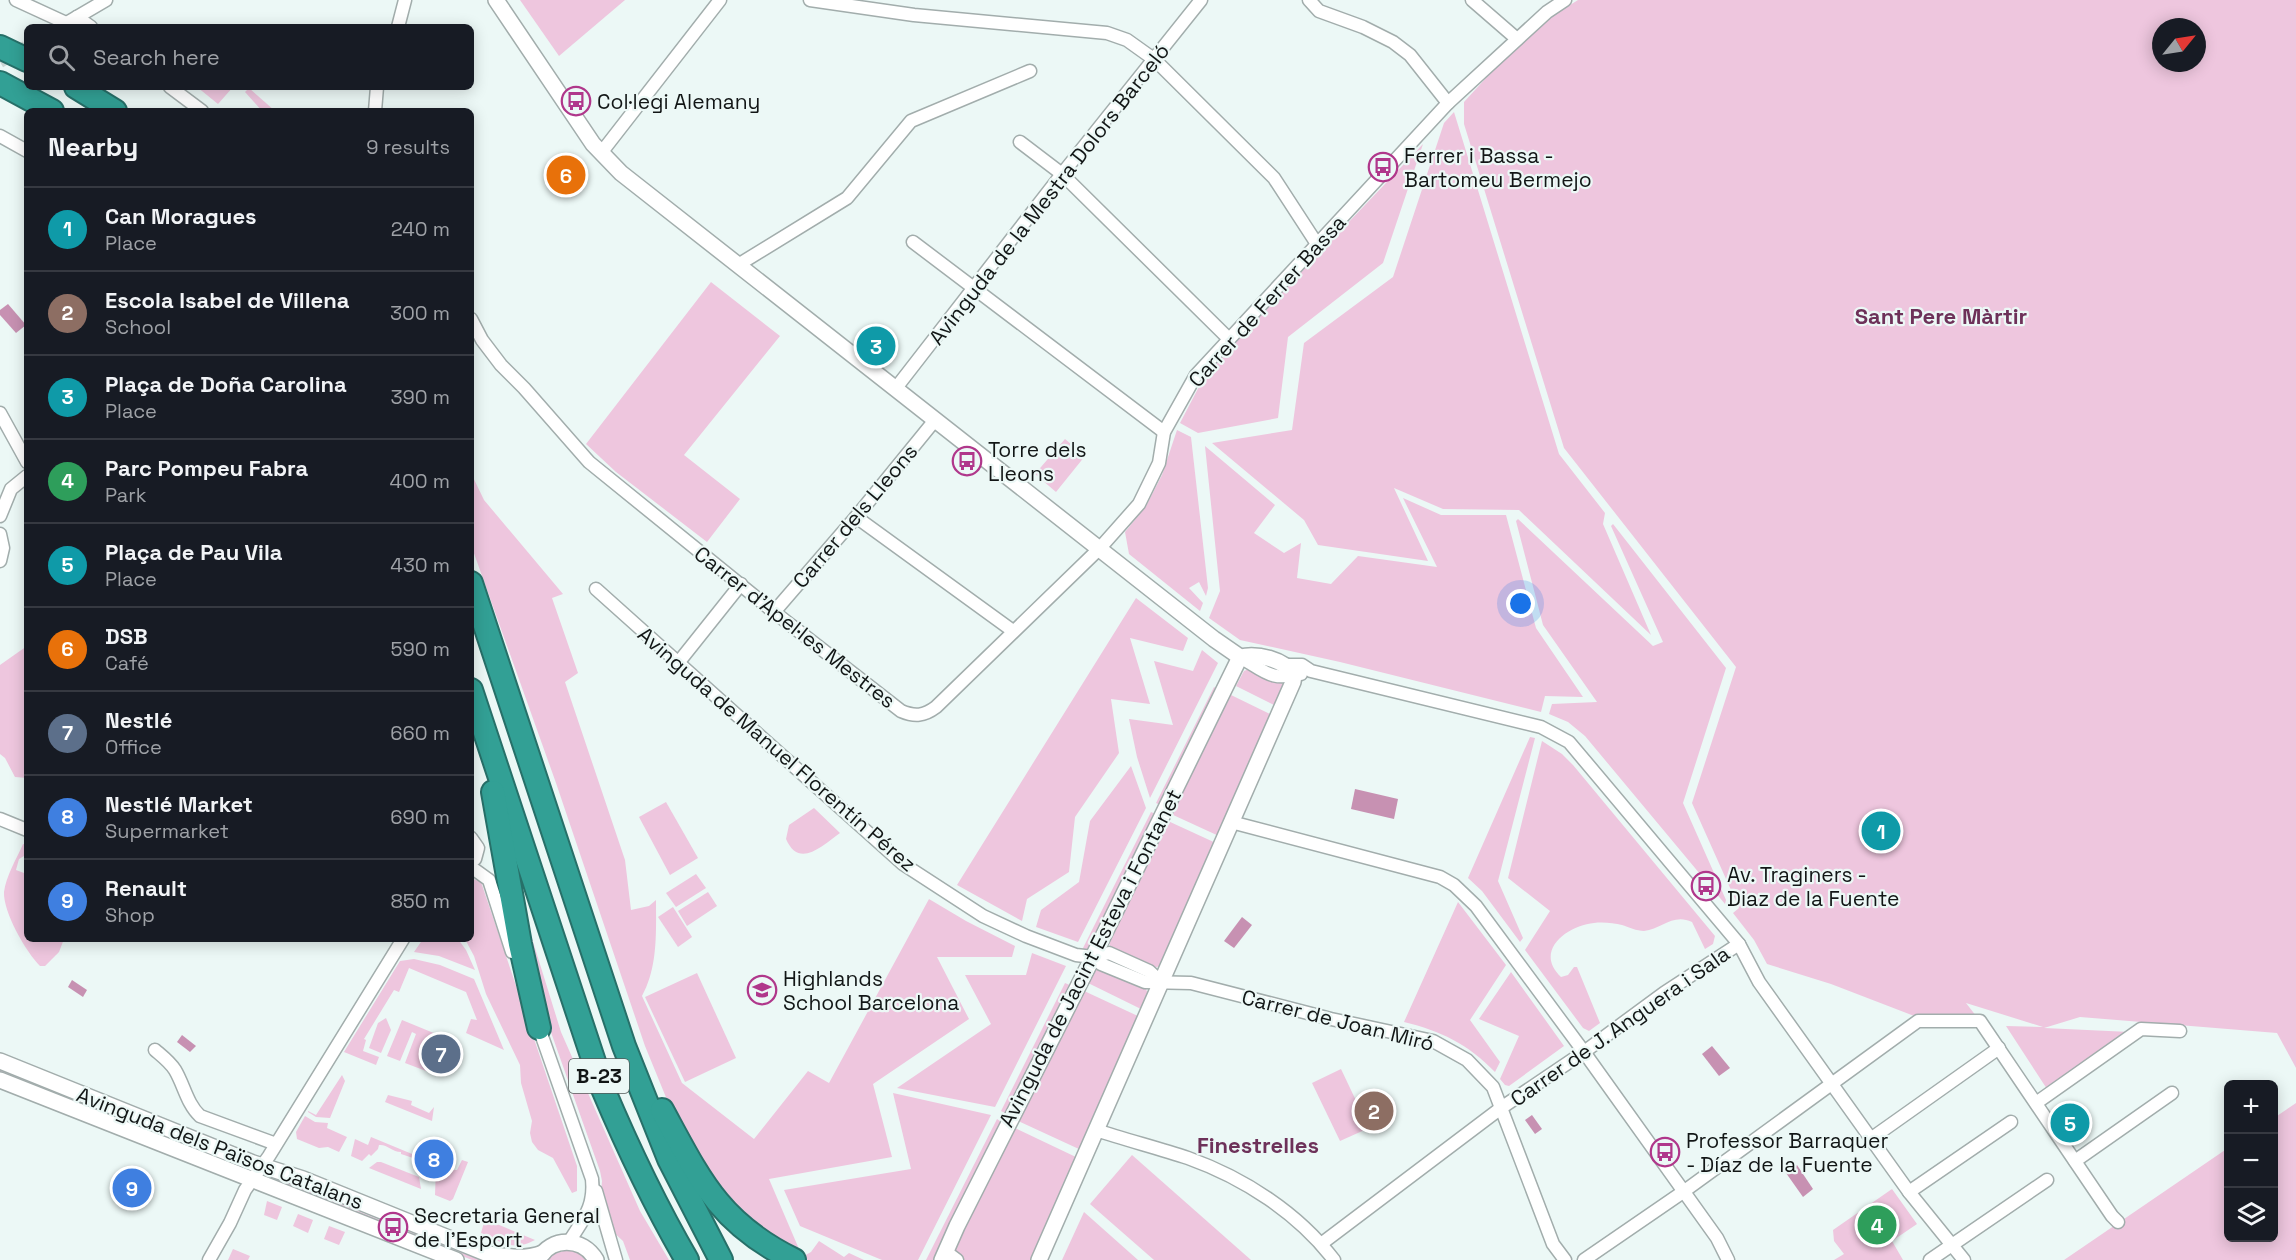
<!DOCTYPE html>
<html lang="en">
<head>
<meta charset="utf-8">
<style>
	:root { --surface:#171b24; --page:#242831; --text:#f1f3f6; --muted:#9ea1a6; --line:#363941; --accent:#8c9099 }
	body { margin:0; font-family:"Space Grotesk",sans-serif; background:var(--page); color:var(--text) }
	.controls { position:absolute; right:18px; bottom:18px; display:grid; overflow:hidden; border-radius:9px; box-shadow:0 3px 15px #0003 }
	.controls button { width:54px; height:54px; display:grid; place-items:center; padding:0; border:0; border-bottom:2px solid var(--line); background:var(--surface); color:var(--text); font:30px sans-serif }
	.compass { position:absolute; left:2152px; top:18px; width:54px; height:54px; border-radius:50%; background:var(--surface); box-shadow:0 3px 15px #0003; rotate:60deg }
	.you { position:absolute; left:1521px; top:604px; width:21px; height:21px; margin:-15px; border:4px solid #fff; border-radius:50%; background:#1a73e8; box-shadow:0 0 0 9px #1a73e833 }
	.badge { display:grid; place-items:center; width:39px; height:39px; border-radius:50%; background:var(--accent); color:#fff; font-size:20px; font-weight:700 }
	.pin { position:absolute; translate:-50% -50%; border:3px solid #fff; box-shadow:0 2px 6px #0006 }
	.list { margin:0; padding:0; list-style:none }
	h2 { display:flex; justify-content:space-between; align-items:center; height:78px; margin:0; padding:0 24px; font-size:26px }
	h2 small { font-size:20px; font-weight:400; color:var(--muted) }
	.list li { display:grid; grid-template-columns:39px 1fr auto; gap:18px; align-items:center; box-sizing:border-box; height:84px; padding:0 24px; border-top:2px solid var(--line) }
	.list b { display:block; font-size:22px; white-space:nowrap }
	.list p { margin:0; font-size:20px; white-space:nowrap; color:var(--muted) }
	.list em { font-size:20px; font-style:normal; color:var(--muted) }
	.icon { flex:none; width:33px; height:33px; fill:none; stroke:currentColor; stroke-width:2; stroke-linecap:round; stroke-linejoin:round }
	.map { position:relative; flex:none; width:2296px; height:1260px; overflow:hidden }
	.search { position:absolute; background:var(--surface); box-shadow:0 3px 15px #0003; left:24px; top:24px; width:450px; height:66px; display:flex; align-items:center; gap:15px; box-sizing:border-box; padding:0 21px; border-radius:9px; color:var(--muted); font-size:22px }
	.panel { position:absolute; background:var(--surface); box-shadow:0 3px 15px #0003; left:24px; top:108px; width:450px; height:834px; border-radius:9px }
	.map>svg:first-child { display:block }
	.green { fill:#eec6de; fill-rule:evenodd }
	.water { fill:#c791b2 }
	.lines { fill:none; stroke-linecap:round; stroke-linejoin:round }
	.minor-tunnel { stroke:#cbd6d4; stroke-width:12; stroke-dasharray:12 6; stroke-linecap:butt }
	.minor-casing { stroke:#a2adac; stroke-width:15 }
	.tertiary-casing { stroke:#a2adac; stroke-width:18 }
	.motorway-casing { stroke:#277069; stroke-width:26 }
	.minor { stroke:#fff; stroke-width:12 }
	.tertiary { stroke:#fff; stroke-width:15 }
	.motorway { stroke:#32a095; stroke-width:22 }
	.labels { text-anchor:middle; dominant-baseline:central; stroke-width:4.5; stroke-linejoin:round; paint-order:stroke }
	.shield { fill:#ecf8f6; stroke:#535a59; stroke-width:1.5 }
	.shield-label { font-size:20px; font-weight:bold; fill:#121616 }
	.poi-label { font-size:21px; fill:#121616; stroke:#ecf8f6; text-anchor:start }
	.street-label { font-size:21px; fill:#121616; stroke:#ecf8f6 }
	.neighbourhood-label { font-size:22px; font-weight:bold; fill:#6d3159; stroke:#ecf8f6 }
</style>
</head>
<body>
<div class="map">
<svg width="2296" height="1260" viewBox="0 0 2296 1260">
	<rect width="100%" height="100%" fill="#ecf8f6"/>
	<g class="green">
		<polygon points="520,0 625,0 559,56"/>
		<path d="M1578 0H2296V1068L2277 1033 2080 1017 2044 1028 2130 1032 2047 1089 2006 1026 2043 1027 1966 1003 1980 1021 1922 1019 1831 984 1767 964 1754 940 1733 913 1739 908 1692 803 1736 667 1564 448 1464 124V102L1519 42 1542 23ZM2161 27H2197V63H2161Z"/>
		<polygon points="197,87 233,87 218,104"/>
		<polygon points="249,88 275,111 262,111 245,92"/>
		<polygon points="1454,112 1559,454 1605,513 1603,524 1651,635 1519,510 1443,509 1394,488 1428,561 1318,545 1304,520 1212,443 1292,430 1304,343 1393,277 1444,123"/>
		<polygon points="1423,144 1383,263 1288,337 1278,418 1198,433 1180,423 1202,381 1228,349"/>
		<polygon points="711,282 780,336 684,455 740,499 707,542 616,472 586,444"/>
		<polygon points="1177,430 1191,437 1208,588 1206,596 1199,582 1189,588 1203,603 1200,611 1129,554 1125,532 1146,506 1162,475"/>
		<polygon points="1065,439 1085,456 1056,492 1035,474"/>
		<polygon points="1205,446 1275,505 1254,533 1284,553 1301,543 1297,578 1331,584 1358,556 1437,567 1403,498 1441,515 1506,515 1536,628 1583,697 1545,696 1541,712 1340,662 1240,640 1209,618 1220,591"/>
		<path d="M471 473 484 500 563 594 552 598 578 673 565 682 625 860 631 910 649 906 656 900C656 932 658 967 642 996L682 1083 754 1139 808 1071 829 1083 929 899 966 921 1015 946 1012 957H937L969 1019 873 1084 892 1157 769 1179 802 1256 724 1201 681 1134 645 1046 556 783 471 545Z"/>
		<polygon points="1518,519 1653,646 1663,642 1611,526 1613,524 1726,668 1683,803 1726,900 1725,904 1585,736 1568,722 1549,714 1552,704 1597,702 1543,625 1516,521"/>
		<polygon points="1136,598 1188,638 1183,651 1130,638 1150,704 1111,699 1119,753 1075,817 1069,872 1027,899 1022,921 957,885"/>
		<polygon points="27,646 27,778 15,777 5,758 0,754 0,665"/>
		<polygon points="1202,650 1218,663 1150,798 1137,757 1129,719 1173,725 1154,661 1193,671"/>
		<polygon points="1249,669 1282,683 1284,686 1278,707 1236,686 1244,671"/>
		<polygon points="1214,687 1220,691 1162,806 1156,803"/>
		<polygon points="1231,695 1274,716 1221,837 1171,814"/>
		<polygon points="1530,737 1535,738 1498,881 1523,938 1520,942 1482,891 1468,878"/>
		<path d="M1542 741 1562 754 1573 765 1715 936 1713 944 1705 949 1692 922C1673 913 1662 929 1644 931 1637 931 1628 927 1622 925 1614 923 1603 922 1594 923 1568 925 1533 951 1561 977L1568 975 1574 967H1577L1600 1023 1589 1031 1583 1028 1525 950 1550 911 1508 878Z"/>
		<polygon points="1131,766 1146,808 1078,942 1036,927 1041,910 1079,882 1090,821"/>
		<polygon points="666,802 698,858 670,875 639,817"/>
		<path d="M814 808 840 833C822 846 799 869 786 839L789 825Z"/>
		<polygon points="1151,812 1158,815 1088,950 1082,950"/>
		<polygon points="1168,821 1218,844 1160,966 1154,968 1111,948 1108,941"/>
		<path d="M23 844 27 845 24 856 19 859 16 870 24 873 27 867V939H64L59 952 45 966H40C26 952 3 912 4 892 6 876 17 858 23 844Z"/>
		<polygon points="696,874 706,888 676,907 666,893"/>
		<polygon points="471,878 481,882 577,1166 577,1191 572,1193 553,1158 538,1150 532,1142 530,1133 532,1121 521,1083 520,1065 486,994 474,956 466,941 471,939"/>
		<polygon points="517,890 561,1032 640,1211 669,1260 630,1260 623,1241 610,1229 601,1193 602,1181 600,1171 547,1021"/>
		<polygon points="708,892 717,906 687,926 678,911"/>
		<path d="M1458 902 1506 965 1470 1020 1500 1062 1495 1072C1468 1044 1441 1031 1404 1022Z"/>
		<polygon points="673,907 692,937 678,947 658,917"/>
		<polygon points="423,939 458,939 466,950 475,970 439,956 414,952"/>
		<polygon points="1032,953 1066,966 995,1107 897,1088 991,1024 965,975 1026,975"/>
		<polygon points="414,959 440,965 474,979 504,1050 466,1033 471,1019 477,1020 466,992 409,968 399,992 394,990 364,1039 366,1040 363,1051 379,1057 376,1065 344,1052 400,961"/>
		<polygon points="1097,968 1146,989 1149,997 1143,1010 1086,982 1093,970"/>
		<polygon points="1511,972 1564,1046 1509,1086 1505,1085 1500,1079 1519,1036 1479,1019"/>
		<polygon points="697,973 736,1058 685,1082 645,997"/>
		<polygon points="1065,983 1072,986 1007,1114 1001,1111"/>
		<polygon points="1082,990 1140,1017 1081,1150 1016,1120"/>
		<polygon points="386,1018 391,1030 381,1053 369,1048 378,1023"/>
		<polygon points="402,1020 441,1036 426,1071 405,1063 416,1034 412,1032 400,1061 387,1056"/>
		<polygon points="0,1069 252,1169 251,1172 0,1072"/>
		<polygon points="1341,1069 1369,1128 1340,1141 1312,1083"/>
		<polygon points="342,1075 345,1081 330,1118 316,1117 308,1112 308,1111 316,1115"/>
		<polygon points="893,1093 991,1115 918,1260 882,1260 800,1226 784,1190 911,1169"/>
		<polygon points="388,1095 412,1101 411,1105 429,1113 434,1107 432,1121 385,1102"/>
		<polygon points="2296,1103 2296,1260 2064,1260 2228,1148 2228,1238 2274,1238 2274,1118"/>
		<polygon points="305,1116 315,1122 328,1123 327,1128 347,1137 339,1152 328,1147 319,1148 297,1139 296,1132"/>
		<polygon points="997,1119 1003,1123 934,1260 926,1260"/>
		<polygon points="1013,1127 1078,1158 1033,1260 965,1260 957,1256 953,1251"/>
		<path d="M371 1137 429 1161 431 1179 428 1178 427 1164 425 1162 401 1154V1152C392 1152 387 1144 379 1145L378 1149 371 1156 369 1154 362 1161 351 1156 355 1139 368 1145Z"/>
		<polygon points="1132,1155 1251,1260 1154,1260 1090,1204"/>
		<polygon points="462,1160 468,1162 453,1199 450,1201 435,1195 436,1168 443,1165 451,1170 457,1170"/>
		<polygon points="377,1162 381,1162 419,1177 421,1189 369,1168"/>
		<polygon points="278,1179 480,1260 472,1260 277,1181"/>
		<polygon points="1892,1189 1917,1224 1892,1241 1903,1260 1834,1260 1844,1254 1834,1241 1833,1230"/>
		<polygon points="267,1201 282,1207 277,1220 264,1215"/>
		<polygon points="1084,1212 1138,1260 1062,1260"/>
		<polygon points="298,1214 313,1220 308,1233 293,1226"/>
		<path d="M485 1219 535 1240C513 1252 502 1242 481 1233Z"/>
		<polygon points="329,1226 345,1232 339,1245 324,1239"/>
		<polygon points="819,1241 844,1257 849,1253 864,1260 808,1260 802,1257 811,1252"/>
		<polygon points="233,1249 250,1256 248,1260 228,1260"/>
		<polygon points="566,1250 578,1252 587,1260 547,1260 554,1254"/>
	</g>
	<g class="water">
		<polygon points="8,304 26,325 16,333 0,315 0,310"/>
		<polygon points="1355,789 1398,799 1394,819 1351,809"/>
		<polygon points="1242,917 1252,925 1234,948 1224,941"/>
		<polygon points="72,980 87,990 83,997 68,987"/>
		<polygon points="182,1035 196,1046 190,1052 177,1042"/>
		<polygon points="1712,1046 1730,1068 1719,1076 1702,1054"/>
		<polygon points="1532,1115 1542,1129 1535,1134 1525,1120"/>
		<polygon points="1797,1165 1813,1189 1803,1197 1786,1173"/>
	</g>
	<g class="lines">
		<polyline class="minor-tunnel" points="0,62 27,46"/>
		<g class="minor-casing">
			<g id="minor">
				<polyline points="16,0 66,23"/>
				<polyline points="810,0 914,15 1107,33 1127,40 1155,60 1274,178 1317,244"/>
				<polyline points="1309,0 1319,11 1363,27 1393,42 1410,55 1448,103"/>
				<polyline points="1472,0 1517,39"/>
				<polyline points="77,17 91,27"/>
				<polyline points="60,27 106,0"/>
				<polyline points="398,27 405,0"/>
				<polyline points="170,87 202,111"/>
				<polyline points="375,111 377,87"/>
				<polyline points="0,136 27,151"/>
				<polyline points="1020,142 1062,174 1228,338"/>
				<polyline points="601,153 720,0"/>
				<polyline points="913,242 1164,432"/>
				<polyline points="738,265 847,198 911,121 1030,71"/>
				<path d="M471 319 482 340 501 365 524 388 589 462 774 612 901 711C915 717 924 716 936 707L1100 548 1139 504 1159 463 1164 432 1196 375 1448 103 1547 12 1565 0"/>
				<polyline points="896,388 1062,174 1201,0"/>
				<polyline points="0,413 27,462"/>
				<polyline points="0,516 11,489 27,476"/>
				<polyline points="856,517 1013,631"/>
				<polyline points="0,534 3,548 0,561"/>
				<polyline points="596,589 903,864 983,916 1026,936 1076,955 1093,957 1109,953 1149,971 1162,983"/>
				<polyline points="774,612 856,517 935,420"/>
				<path d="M1240 657C1266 672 1270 681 1301 674"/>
				<polyline points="678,663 741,584"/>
				<polyline points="1286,665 1302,665 1311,671 1541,727 1569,742 1739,944 1759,982 1909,1192 1964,1260"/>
				<polyline points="0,819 27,830"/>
				<polyline points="1231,822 1440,877 1454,885 1476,906 1584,1052 1717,1238 1728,1260"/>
				<polyline points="471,838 478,848 475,859 471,862"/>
				<polyline points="471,867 489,880 512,952"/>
				<polyline points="1093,957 1101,964 1145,982 1191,983 1331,1019 1433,1041 1467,1060 1493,1087 1553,1244 1565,1260"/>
				<path d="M538 1025 592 1179C595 1207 583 1219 569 1242"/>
				<path d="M155 1050C162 1056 170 1062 175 1070 184 1085 187 1104 200 1116L276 1144"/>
				<polyline points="2036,1103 2141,1029 2180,1031"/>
				<path d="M1096 1130C1126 1140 1158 1148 1188 1158 1244 1178 1298 1213 1334 1260"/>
				<polyline points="1872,1138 1999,1048"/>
				<polyline points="2075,1161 2172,1093"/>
				<polyline points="596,1191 616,1260"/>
				<polyline points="1909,1192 2011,1122"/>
				<polyline points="1321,1244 1501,1108 1584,1052 1664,993 1739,944"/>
				<polyline points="946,1249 949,1254 957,1260"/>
				<polyline points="209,1260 230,1223 245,1190 269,1156 403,939"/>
				<polyline points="1584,1260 1683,1192 1918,1021 1980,1021 2112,1216 2118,1222"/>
				<polyline points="1930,1260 2047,1180"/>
			</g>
		</g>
		<g class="tertiary-casing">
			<g id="tertiary">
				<path d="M496 0 593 144 621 173 1214 639 1240 657C1257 653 1284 659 1294 675L1293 682 1039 1260"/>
				<path d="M0 1061 253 1163 303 1179 488 1254C509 1257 523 1260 543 1253"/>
				<polyline points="0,1080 456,1260"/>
				<path d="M538 1260C551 1236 583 1237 596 1260"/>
				<polyline points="942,1260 957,1226 1093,957 1240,657"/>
			</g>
		</g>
		<g class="motorway-casing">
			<g id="motorway">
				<polyline points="0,47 27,60"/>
				<polyline points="0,83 52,111"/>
				<polyline points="76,87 115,111"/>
				<polyline points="471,583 624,1046 669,1159 721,1260"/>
				<path d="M471 690 603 1089C628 1148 655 1205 687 1260"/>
				<polyline points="493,792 520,944 539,1028"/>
				<path d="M662 1110C700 1180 719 1223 794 1260"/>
			</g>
		</g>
		<use href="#minor" class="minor"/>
		<use href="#tertiary" class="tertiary"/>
		<use href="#motorway" class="motorway"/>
	</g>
	<defs>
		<g id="bus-ring" transform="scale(1.5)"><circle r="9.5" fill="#ecf8f6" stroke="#b0378b" stroke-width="1.5"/><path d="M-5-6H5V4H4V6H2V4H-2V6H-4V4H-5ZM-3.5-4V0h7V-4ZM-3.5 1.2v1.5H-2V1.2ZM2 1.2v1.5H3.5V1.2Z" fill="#b0378b"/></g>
		<g id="school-ring" transform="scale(1.5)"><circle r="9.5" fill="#ecf8f6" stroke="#b0378b" stroke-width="1.5"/><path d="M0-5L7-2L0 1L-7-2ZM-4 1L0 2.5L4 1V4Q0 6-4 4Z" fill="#b0378b"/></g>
	</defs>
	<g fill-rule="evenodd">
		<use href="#bus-ring" x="576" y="101"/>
		<use href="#bus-ring" x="1383" y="167"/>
		<use href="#bus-ring" x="967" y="461"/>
		<use href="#bus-ring" x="1706" y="886"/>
		<use href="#school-ring" x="762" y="990"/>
		<use href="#bus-ring" x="1665" y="1152"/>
		<use href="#bus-ring" x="393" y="1227"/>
	</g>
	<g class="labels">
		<rect class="shield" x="569" y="1059" width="60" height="34" rx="4.5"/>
		<g class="shield-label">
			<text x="599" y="1076">B-23</text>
		</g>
		<g class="poi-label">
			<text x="597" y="101">Col·legi Alemany</text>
			<text x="1404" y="155">Ferrer i Bassa -<tspan x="1404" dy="24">Bartomeu Bermejo</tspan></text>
			<text x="988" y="449">Torre dels<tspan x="988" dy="24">Lleons</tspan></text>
			<text x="1727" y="874">Av. Traginers -<tspan x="1727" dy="24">Diaz de la Fuente</tspan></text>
			<text x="783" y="978">Highlands<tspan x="783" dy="24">School Barcelona</tspan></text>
			<text x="1686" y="1140">Professor Barraquer<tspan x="1686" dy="24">- Díaz de la Fuente</tspan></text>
			<text x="414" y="1215">Secretaria General<tspan x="414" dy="24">de l'Esport</tspan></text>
		</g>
		<g class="street-label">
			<text transform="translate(1049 194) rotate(-52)">Avinguda de la Mestra Dolors Barceló</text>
			<text transform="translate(1267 301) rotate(-48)">Carrer de Ferrer Bassa</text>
			<text transform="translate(855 516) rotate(-50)">Carrer dels Lleons</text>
			<text transform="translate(795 627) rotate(38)">Carrer d'Apel·les Mestres</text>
			<text transform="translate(777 749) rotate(41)">Avinguda de Manuel Florentín Pérez</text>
			<text transform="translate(1090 958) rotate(-63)">Avinguda de Jacint Esteva i Fontanet</text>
			<text transform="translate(1338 1020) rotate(14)">Carrer de Joan Miró</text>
			<text transform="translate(1620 1026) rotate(-35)">Carrer de J. Anguera i Sala</text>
			<text transform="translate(220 1148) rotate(21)">Avinguda dels Països Catalans</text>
		</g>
		<g class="neighbourhood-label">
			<text x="1941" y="316">Sant Pere Màrtir</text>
			<text x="1258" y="1145">Finestrelles</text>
		</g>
	</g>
</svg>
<div class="controls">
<button>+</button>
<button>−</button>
<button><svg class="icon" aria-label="layers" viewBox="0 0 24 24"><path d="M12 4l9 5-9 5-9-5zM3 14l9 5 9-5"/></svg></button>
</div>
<svg class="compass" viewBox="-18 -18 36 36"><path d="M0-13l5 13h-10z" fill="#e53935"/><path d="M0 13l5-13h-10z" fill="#9ea1a6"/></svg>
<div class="you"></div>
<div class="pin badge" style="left:1881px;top:831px;background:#0f9aa8">1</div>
<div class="pin badge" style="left:1374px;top:1111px;background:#8d6e63">2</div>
<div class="pin badge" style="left:876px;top:346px;background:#0f9aa8">3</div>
<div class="pin badge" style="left:1877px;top:1225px;background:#2e9e5b">4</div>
<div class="pin badge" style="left:2070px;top:1123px;background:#0f9aa8">5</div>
<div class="pin badge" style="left:566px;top:175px;background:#e8710a">6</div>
<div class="pin badge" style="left:441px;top:1054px;background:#5c6f8a">7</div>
<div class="pin badge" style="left:434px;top:1159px;background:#3f7fe0">8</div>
<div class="pin badge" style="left:132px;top:1188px;background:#3f7fe0">9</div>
<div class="search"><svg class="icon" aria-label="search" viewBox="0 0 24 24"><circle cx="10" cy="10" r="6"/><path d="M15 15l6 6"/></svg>Search here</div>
<section class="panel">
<h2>Nearby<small>9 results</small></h2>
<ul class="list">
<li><span class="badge" style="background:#0f9aa8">1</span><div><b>Can Moragues</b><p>Place</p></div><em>240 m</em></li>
<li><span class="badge" style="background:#8d6e63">2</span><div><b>Escola Isabel de Villena</b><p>School</p></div><em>300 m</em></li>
<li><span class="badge" style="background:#0f9aa8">3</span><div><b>Plaça de Doña Carolina</b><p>Place</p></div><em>390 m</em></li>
<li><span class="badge" style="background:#2e9e5b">4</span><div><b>Parc Pompeu Fabra</b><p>Park</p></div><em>400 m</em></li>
<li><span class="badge" style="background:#0f9aa8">5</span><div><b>Plaça de Pau Vila</b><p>Place</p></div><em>430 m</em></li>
<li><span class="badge" style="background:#e8710a">6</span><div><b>DSB</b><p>Café</p></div><em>590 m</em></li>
<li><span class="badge" style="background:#5c6f8a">7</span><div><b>Nestlé</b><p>Office</p></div><em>660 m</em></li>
<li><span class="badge" style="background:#3f7fe0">8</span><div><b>Nestlé Market</b><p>Supermarket</p></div><em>690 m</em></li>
<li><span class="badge" style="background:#3f7fe0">9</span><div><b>Renault</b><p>Shop</p></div><em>850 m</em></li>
</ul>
</section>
</div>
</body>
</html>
